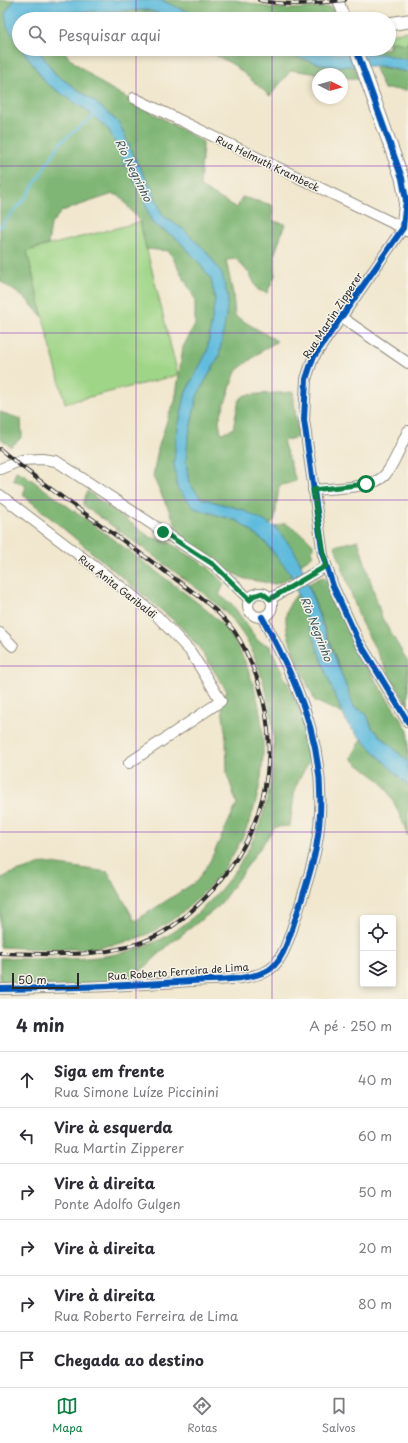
<!DOCTYPE html>
<html lang="pt">
<head>
<meta charset="utf-8">
<style>
	:root { --surface:#fff; --page:#f2f2f3; --text:#2b2b33; --muted:#7c7c81; --line:#e1e1e2; --accent:#0b8043 }
	body { margin:0; font-family:"Playpen Sans",sans-serif; background:var(--page); color:var(--text) }
	.controls { position:absolute; right:12px; bottom:12px; display:grid; overflow:hidden; border-radius:4px; box-shadow:0 2px 6px #0003 }
	.controls button { width:36px; height:36px; display:grid; place-items:center; padding:0; border:0; border-bottom:1px solid var(--line); background:var(--surface); color:var(--text); font:20px sans-serif }
	.compass { position:absolute; left:312px; top:68px; width:36px; height:36px; border-radius:50%; background:var(--surface); box-shadow:0 2px 6px #0003; rotate:96deg }
	.scale { position:absolute; left:12px; bottom:10px; width:67px; box-sizing:border-box; padding-left:4px; border:2px solid #2b2b2b; border-top:0; font-size:11px; line-height:14px; white-space:nowrap; color:#2b2b2b; -webkit-text-stroke:3px #f7f3e8; paint-order:stroke }
	.stop { position:absolute; width:12px; height:12px; margin:-9px; border:3px solid #0b8043; border-radius:50%; background:#fff }
	.stop.end { background:#0b8043; border-color:#fff; box-shadow:0 1px 4px #0008 }
	.list { margin:0; padding:0; list-style:none }
	h2 { display:flex; justify-content:space-between; align-items:center; height:52px; margin:0; padding:0 16px; font-size:17px }
	h2 small { font-size:13px; font-weight:400; color:var(--muted) }
	.list li { display:grid; grid-template-columns:26px 1fr auto; gap:12px; align-items:center; box-sizing:border-box; height:56px; padding:0 16px; border-top:1px solid var(--line) }
	.list b { display:block; font-size:15px; white-space:nowrap }
	.list p { margin:0; font-size:13px; white-space:nowrap; color:var(--muted) }
	.list em { font-size:13px; font-style:normal; color:var(--muted) }
	.icon { flex:none; width:22px; height:22px; fill:none; stroke:currentColor; stroke-width:2; stroke-linecap:round; stroke-linejoin:round }
	.map { position:relative; flex:none; width:408px; height:999px; overflow:hidden }
	.search { position:absolute; background:var(--surface); box-shadow:0 2px 6px #0003; left:12px; right:12px; top:12px; height:44px; display:flex; align-items:center; gap:10px; box-sizing:border-box; padding:0 14px; border-radius:22px; color:var(--muted); font-size:15px }
	.sheet { height:388px; background:var(--surface) }
	nav { display:flex; justify-content:space-around; align-items:center; box-sizing:border-box; height:56px; border-top:1px solid var(--line); background:var(--surface); font-size:11px; color:var(--muted) }
	nav a { display:grid; justify-items:center; gap:2px }
	nav .on { color:var(--accent) }
	.map>svg:first-child { display:block }
	.green { fill:#9fd587; stroke:#658059 }
	.forest { fill:#7fb674; stroke:#557050 }
	.water { fill:#5fbbdd; stroke:#457384 }
	.lines { fill:none; stroke-linecap:round; stroke-linejoin:round }
	.stream { stroke:#5fbbdd; stroke-width:2.5 }
	.minor-casing { stroke:#8e897c; stroke-width:12 }
	.tertiary-casing { stroke:#8e897c; stroke-width:15 }
	.minor { stroke:#fff; stroke-width:10 }
	.tertiary { stroke:#fff; stroke-width:13 }
	.rail-casing { stroke:#2b2b2b; stroke-width:4 }
	.rail { stroke:#f7f3e8; stroke-width:2.5; stroke-dasharray:8; stroke-linecap:butt }
	.cycleway-casing { stroke:#f7f3e8; stroke-width:8 }
	.cycleway { stroke:#0057b8; stroke-width:6 }
	.route { stroke:#0b8043; stroke-width:5 }
	.grid { fill:none; stroke:#7b2cbf; stroke-width:1; stroke-opacity:0.55 }
	.labels { text-anchor:middle; dominant-baseline:central; stroke-width:3; stroke-linejoin:round; paint-order:stroke }
	.street-label { font-size:10px; fill:#2b2b2b; stroke:#f7f3e8 }
	.water-label { font-size:11px; font-style:italic; fill:#3b5660; stroke:#f7f3e8 }
</style>
</head>
<body>
<div class="map">
<svg width="408" height="999" viewBox="0 0 408 999">
	<rect width="100%" height="100%" fill="#f7f3e8"/>
	<filter id="ink" filterUnits="userSpaceOnUse"><feTurbulence type="fractalNoise" baseFrequency=".025" numOctaves="2"/><feDisplacementMap in="SourceGraphic" scale="8" xChannelSelector="R" yChannelSelector="G"/><feConvolveMatrix kernelMatrix="1 2 1 2 8 2 1 2 1" color-interpolation-filters="sRGB"/></filter>
	<filter id="wash" filterUnits="userSpaceOnUse"><feTurbulence type="fractalNoise" baseFrequency=".012" numOctaves="4" result="noise"/><feDisplacementMap in="SourceGraphic" scale="16" xChannelSelector="R" yChannelSelector="G"/><feGaussianBlur stdDeviation="0.9" result="paint"/><feColorMatrix in="noise" values="0 0 0 0 0 0 0 0 0 0 0 0 0 0 0 0 0 1.4 0 .05"/><feComposite in="paint" operator="in"/></filter>
	<g filter="url(#wash)">
		<rect width="100%" height="100%" fill="#f1e7ce"/>
		<g class="green">
			<polygon points="408,31 408,44 389,43 389,34"/>
			<polygon points="140,222 178,375 65,403 26,251"/>
		</g>
		<g class="forest">
			<polygon points="0,0 14,0 7,27 19,44 19,49 22,49 46,83 87,110 109,130 127,168 142,195 152,223 176,238 196,259 211,279 215,299 207,352 186,392 176,437 174,463 194,508 238,521 265,542 291,573 291,576 284,581 275,584 245,579 229,571 183,539 153,477 158,449 169,414 175,402 183,347 195,325 195,299 169,251 146,249 140,222 120,196 113,194 62,211 51,224 48,245 27,251 43,317 26,299 0,281"/>
			<polygon points="160,0 236,0 272,8 290,9 332,7 337,19 205,19"/>
			<polygon points="148,10 172,19 113,16 37,19 50,13"/>
			<polygon points="394,42 408,44 408,60 382,54 367,54 366,49 389,49 389,43"/>
			<polygon points="38,49 63,49 69,58 101,83 203,142 200,187 237,208 242,197 272,205 273,221 285,224 275,253 275,275 267,293 258,290 249,273 236,259 226,260 233,294 235,316 277,341 259,353 236,371 219,420 221,433 233,429 239,400 245,395 293,392 298,437 283,441 296,481 279,486 275,519 270,525 243,510 201,498 189,483 186,462 188,439 197,396 219,356 228,298 183,229 162,215 153,190 137,163 119,123 94,101 55,74"/>
			<polygon points="204,49 268,49 328,66 354,66 358,79 342,77 342,74 320,74 291,70 270,96 234,65"/>
			<polygon points="374,66 408,72 408,90 384,89"/>
			<polygon points="0,412 21,419 22,437 11,447 0,438"/>
			<path d="M16 471 25 475C72 510 120 543 166 579 188 596 213 612 230 634 239 647 246 663 251 678 278 754 259 837 202 894 188 908 173 921 154 931 107 955 51 949 0 947V879L10 874 45 863 108 872 135 921 197 881 210 861 237 804 227 774 226 738 221 701 227 691 198 646 178 624 23 495 26 486 13 480Z"/>
			<path d="M87 491 150 537 170 543 208 567 224 584 219 595 232 604 258 641 270 646 298 706 312 755 295 788 290 826 275 827 218 907 172 942 125 986 0 989V958C53 959 107 964 157 941 177 932 194 917 209 902 269 842 289 755 261 675 256 659 249 642 239 629 225 608 203 593 183 578 150 553 117 529 83 505Z"/>
			<polygon points="285,523 306,537 313,544 312,556 301,564 293,549 275,527"/>
			<polygon points="358,540 382,618 408,662 408,705 392,680 361,622 335,546"/>
			<polygon points="322,577 326,579 330,586 358,653 408,730 408,762 372,728 366,713 354,707 308,584"/>
			<path d="M298 593 343 714 315 701C306 681 285 639 286 618 286 608 292 600 298 593Z"/>
			<path d="M362 739 408 786V836C404 824 390 791 382 783 373 773 360 768 351 758Z"/>
		</g>
		<g class="water">
			<polygon points="14,0 160,0 205,19 172,19 148,10 50,13 37,19 19,19 19,44 7,27 5,13"/>
			<polygon points="22,49 38,49 55,74 94,101 119,123 137,163 153,190 162,215 183,229 206,251 222,274 228,298 225,323 219,356 197,396 188,439 186,462 189,483 201,498 243,510 275,527 293,549 301,564 321,622 354,707 366,713 372,728 408,762 408,786 348,725 332,689 290,573 265,542 238,521 194,508 177,488 174,463 176,437 186,392 207,352 215,299 211,279 196,259 176,238 152,223 142,195 127,168 109,130 86,110 46,83"/>
			<polygon points="268,49 313,49 330,53 382,54 408,60 408,72 381,66 328,66"/>
		</g>
		<g class="lines">
			<polyline class="stream" points="0,227 27,196 60,143 96,114"/>
		</g>
	</g>
	<g filter="url(#ink)">
		<g class="lines">
			<g class="minor-casing">
				<g id="minor">
					<polyline points="338,0 345,19"/>
					<polyline points="134,98 403,228 313,358 306,379 304,420 323,555 333,586 358,640 408,722"/>
					<polyline points="341,317 408,363"/>
					<polyline points="0,469 22,460 42,459 56,461 214,565 250,600"/>
					<path d="M313 490C330 488 373 489 385 475 395 463 401 445 408 431"/>
					<polyline points="0,495 132,595 157,616 190,651 221,701 129,763"/>
					<circle cx="260" cy="605" r="12"/>
					<polyline points="270,599 326,566"/>
					<polyline points="0,633 13,646"/>
					<path d="M0 989C64 988 128 986 191 981 215 979 243 981 265 972 283 965 290 934 296 917 303 895 311 872 316 848 332 761 303 692 262 617"/>
				</g>
			</g>
			<g class="tertiary-casing">
				<g id="tertiary">
					<polyline points="389,24 408,21"/>
					<polyline points="356,49 402,178 406,200 403,228 408,230"/>
				</g>
			</g>
			<use href="#minor" class="minor"/>
			<use href="#tertiary" class="tertiary"/>
			<g class="rail-casing">
				<g id="rail">
					<path d="M259 0C290 7 314 3 345 0"/>
					<path d="M0 449C53 494 112 531 167 573 190 590 217 607 234 631 244 645 251 662 257 678 284 758 263 840 204 899 190 913 174 927 156 936 108 960 52 954 0 953"/>
				</g>
			</g>
			<use href="#rail" class="rail"/>
			<g class="cycleway-casing">
				<g id="cycleway">
					<polyline points="356,49 402,178 406,200 403,228 313,358 306,379 304,420 323,555 333,586 358,640 408,722"/>
					<path d="M0 989C64 988 128 986 191 981 215 979 243 981 265 972 283 965 290 934 296 917 303 895 311 872 316 848 332 761 303 692 262 617"/>
				</g>
			</g>
			<use href="#cycleway" class="cycleway"/>
		</g>
	</g>
	<g class="lines" filter="url(#ink)">
		<polyline class="route" points="163,532 214,565 250,600 253,596 262,593 270,599 326,566 313,490 366,484"/>
	</g>
	<path class="grid" d="M136 0V19M272 0V19M136 49V999M272 49V999M0 166H408M0 333H408M0 500H408M0 666H408M0 832H408"/>
	<g class="labels">
		<g class="street-label">
			<text transform="translate(268 163) rotate(26)">Rua Helmuth Krambeck</text>
			<text transform="translate(332 315) rotate(-57)">Rua Martin Zipperer</text>
			<text transform="translate(118 586) rotate(38)">Rua Anita Garibaldi</text>
			<text transform="translate(178 971) rotate(-4)">Rua Roberto Ferreira de Lima</text>
		</g>
		<g class="water-label">
			<text transform="translate(134 170) rotate(64)">Rio Negrinho</text>
			<text transform="translate(317 629) rotate(69)">Rio Negrinho</text>
		</g>
	</g>
</svg>
<div class="controls">
<button><svg class="icon" aria-label="locate" viewBox="0 0 24 24"><circle cx="12" cy="12" r="6"/><path d="M12 2v4M12 18v4M2 12h4M18 12h4"/></svg></button>
<button><svg class="icon" aria-label="layers" viewBox="0 0 24 24"><path d="M12 4l9 5-9 5-9-5zM3 14l9 5 9-5"/></svg></button>
</div>
<svg class="compass" viewBox="-18 -18 36 36"><path d="M0-13l5 13h-10z" fill="#e53935"/><path d="M0 13l5-13h-10z" fill="#7c7c81"/></svg>
<div class="scale">50 m</div>
<div class="stop" style="left:366px;top:484px"></div>
<div class="stop end" style="left:163px;top:532px"></div>
<div class="search"><svg class="icon" aria-label="search" viewBox="0 0 24 24"><circle cx="10" cy="10" r="6"/><path d="M15 15l6 6"/></svg>Pesquisar aqui</div>
</div>
<section class="sheet">
<h2>4 min<small>A pé · 250 m</small></h2>
<ul class="list">
<li><svg class="icon" aria-label="ahead" viewBox="0 0 24 24"><path d="M12 20V5M6 11l6-6 6 6"/></svg><div><b>Siga em frente</b><p>Rua Simone Luíze Piccinini</p></div><em>40 m</em></li>
<li><svg class="icon" aria-label="left" viewBox="0 0 24 24"><path d="M17 20v-9H6M10 6l-5 5 5 5"/></svg><div><b>Vire à esquerda</b><p>Rua Martin Zipperer</p></div><em>60 m</em></li>
<li><svg class="icon" aria-label="right" viewBox="0 0 24 24"><path d="M7 20v-9h11M14 6l5 5-5 5"/></svg><div><b>Vire à direita</b><p>Ponte Adolfo Gulgen</p></div><em>50 m</em></li>
<li><svg class="icon" aria-label="right" viewBox="0 0 24 24"><path d="M7 20v-9h11M14 6l5 5-5 5"/></svg><div><b>Vire à direita</b></div><em>20 m</em></li>
<li><svg class="icon" aria-label="right" viewBox="0 0 24 24"><path d="M7 20v-9h11M14 6l5 5-5 5"/></svg><div><b>Vire à direita</b><p>Rua Roberto Ferreira de Lima</p></div><em>80 m</em></li>
<li><svg class="icon" aria-label="arrive" viewBox="0 0 24 24"><path d="M6 21V4h12l-3 4 3 4H6"/></svg><div><b>Chegada ao destino</b></div></li>
</ul>
</section>
<nav>
<a class="on"><svg class="icon" aria-label="map" viewBox="0 0 24 24"><path d="M3 6l6-2 6 2 6-2v14l-6 2-6-2-6 2zM9 4v14M15 6v14"/></svg>Mapa</a>
<a><svg class="icon" aria-label="directions" viewBox="0 0 24 24"><path d="M12 3l9 9-9 9-9-9zM9 14v-3h6M13 9l2 2-2 2"/></svg>Rotas</a>
<a><svg class="icon" aria-label="saved" viewBox="0 0 24 24"><path d="M7 4h10v16l-5-4-5 4z"/></svg>Salvos</a>
</nav>
</body>
</html>
